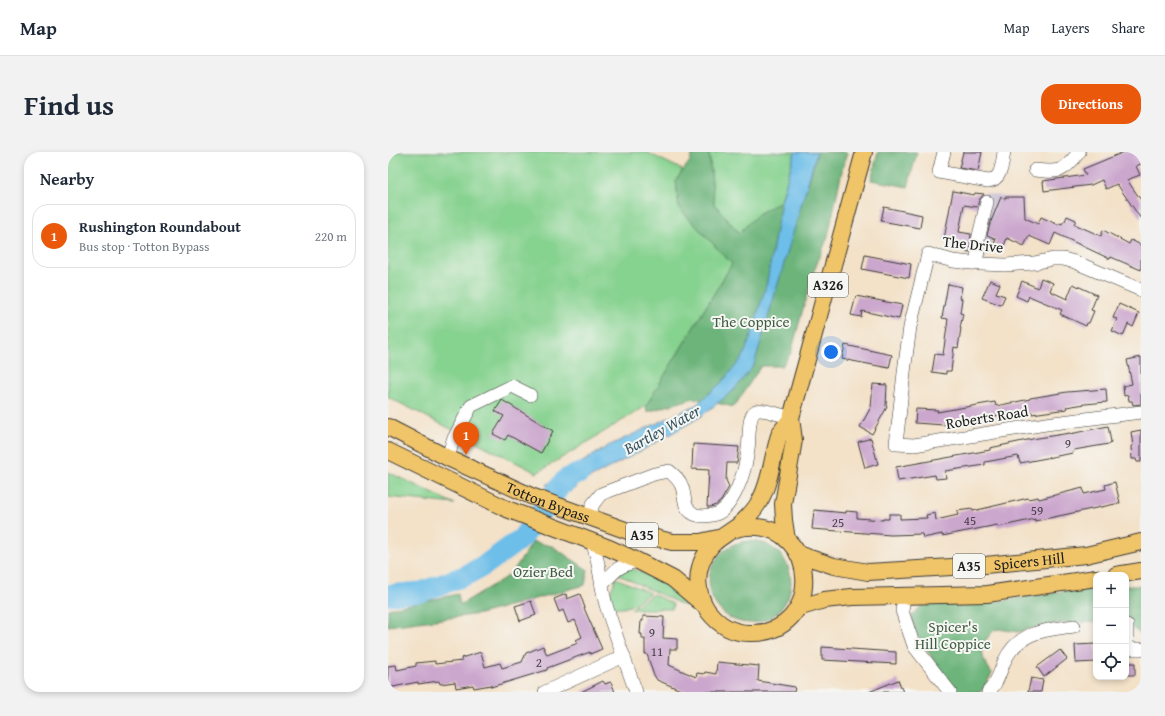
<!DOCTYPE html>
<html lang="en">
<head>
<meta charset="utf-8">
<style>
	:root { --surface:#fff; --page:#f2f2f3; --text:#1f2937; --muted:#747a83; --line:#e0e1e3; --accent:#ea580c }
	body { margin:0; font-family:"Gentium Book Plus",serif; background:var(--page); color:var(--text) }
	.controls { position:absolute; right:12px; bottom:12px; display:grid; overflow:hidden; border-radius:8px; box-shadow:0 2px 6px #0003 }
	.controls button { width:36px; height:36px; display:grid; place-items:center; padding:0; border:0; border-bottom:1px solid var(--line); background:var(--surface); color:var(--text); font:20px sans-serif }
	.you { position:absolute; left:443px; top:200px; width:14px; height:14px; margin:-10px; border:3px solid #fff; border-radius:50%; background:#1a73e8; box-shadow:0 0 0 6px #1a73e833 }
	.badge { display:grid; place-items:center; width:26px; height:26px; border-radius:50%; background:var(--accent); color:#fff; font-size:13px; font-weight:700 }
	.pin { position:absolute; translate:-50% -33px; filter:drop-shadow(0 1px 2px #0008) }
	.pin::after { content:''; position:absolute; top:21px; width:14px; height:12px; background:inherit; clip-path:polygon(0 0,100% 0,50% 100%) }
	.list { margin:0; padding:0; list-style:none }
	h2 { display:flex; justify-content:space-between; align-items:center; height:52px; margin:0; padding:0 16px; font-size:17px }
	h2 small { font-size:13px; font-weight:400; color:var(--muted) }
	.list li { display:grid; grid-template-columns:26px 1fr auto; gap:12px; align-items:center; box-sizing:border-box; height:64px; margin:0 8px 8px; padding:0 8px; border:1px solid var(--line); border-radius:16px }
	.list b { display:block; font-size:15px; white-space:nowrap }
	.list p { margin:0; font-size:13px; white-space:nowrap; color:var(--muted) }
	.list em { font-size:13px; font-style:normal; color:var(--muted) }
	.icon { flex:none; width:22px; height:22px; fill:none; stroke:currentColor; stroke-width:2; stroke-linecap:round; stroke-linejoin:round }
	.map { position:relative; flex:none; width:753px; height:540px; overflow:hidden; border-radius:16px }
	header { display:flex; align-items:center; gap:24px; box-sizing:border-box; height:56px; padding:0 20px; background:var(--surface); border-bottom:1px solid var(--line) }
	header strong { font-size:19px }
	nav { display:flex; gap:22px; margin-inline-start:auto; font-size:14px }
	.intro { display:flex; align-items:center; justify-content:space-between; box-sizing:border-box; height:96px; padding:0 24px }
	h1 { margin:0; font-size:28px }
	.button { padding:10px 18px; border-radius:16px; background:var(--accent); color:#fff; font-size:14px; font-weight:700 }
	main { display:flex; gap:24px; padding:0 24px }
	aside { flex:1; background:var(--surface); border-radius:16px; box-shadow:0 2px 6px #0003 }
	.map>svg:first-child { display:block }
	.industrial { fill:#ccbfd4 }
	.green { fill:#86d28f; stroke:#517756 }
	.forest { fill:#6cb47a; stroke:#44684b }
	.water { fill:#6dbee9; stroke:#446d82 }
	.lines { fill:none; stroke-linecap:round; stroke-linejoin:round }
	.river { stroke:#6dbee9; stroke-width:21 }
	.building { fill:#cba6cd }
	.minor-casing { stroke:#3c3a36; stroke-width:14 }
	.major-casing { stroke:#3c3a36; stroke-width:18 }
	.minor { stroke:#fff; stroke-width:13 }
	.major { stroke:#f0c469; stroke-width:16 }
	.labels { text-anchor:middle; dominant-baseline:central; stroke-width:4; stroke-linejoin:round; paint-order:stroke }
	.number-label { font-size:13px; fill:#483e48 }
	.shield { fill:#f6f6f2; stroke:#5d5d5c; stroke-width:1 }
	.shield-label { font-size:14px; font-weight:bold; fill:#1c1c1c }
	.street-label { font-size:15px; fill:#1c1c1c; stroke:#f6f6f2 }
	.park-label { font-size:15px; fill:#415c44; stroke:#f6f6f2 }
	.water-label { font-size:16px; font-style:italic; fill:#385564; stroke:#f6f6f2 }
</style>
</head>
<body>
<header>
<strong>Map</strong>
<nav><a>Map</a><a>Layers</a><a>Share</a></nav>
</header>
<div class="intro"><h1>Find us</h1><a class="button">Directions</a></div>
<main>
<aside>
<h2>Nearby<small></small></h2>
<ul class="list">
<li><span class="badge">1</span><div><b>Rushington Roundabout</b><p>Bus stop · Totton Bypass</p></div><em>220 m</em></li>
</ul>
</aside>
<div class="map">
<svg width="753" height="540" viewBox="0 0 753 540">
	<rect width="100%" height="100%" fill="#f6f6f2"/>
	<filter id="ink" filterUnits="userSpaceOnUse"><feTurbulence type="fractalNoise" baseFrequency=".025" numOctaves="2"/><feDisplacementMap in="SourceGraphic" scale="8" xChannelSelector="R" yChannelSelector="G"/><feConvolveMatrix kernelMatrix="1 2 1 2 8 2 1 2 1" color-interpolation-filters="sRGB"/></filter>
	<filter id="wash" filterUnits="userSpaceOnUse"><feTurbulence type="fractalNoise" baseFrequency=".012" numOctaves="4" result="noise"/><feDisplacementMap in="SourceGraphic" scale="16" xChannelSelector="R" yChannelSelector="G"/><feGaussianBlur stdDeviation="0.9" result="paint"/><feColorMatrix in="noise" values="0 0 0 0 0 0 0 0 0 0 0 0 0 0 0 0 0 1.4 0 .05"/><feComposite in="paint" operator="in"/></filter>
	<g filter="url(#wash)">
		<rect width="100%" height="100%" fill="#f3e1c8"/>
		<polygon class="industrial" points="587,41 596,42 596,41 623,46 596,109 586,101 576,99 579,81 589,83 593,56 584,55"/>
		<g class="green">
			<polygon points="0,0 258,0 295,18 288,28 291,56 344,112 258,254 149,321 0,245"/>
			<polygon points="321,0 407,0 393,49 370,62 351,81 326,52"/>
			<polygon points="0,320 67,352 0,345"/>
			<path d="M241 416C267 423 279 433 298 450L297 454 229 422Z"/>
			<path d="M228 426 262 441C250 449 238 461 223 454L221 444Z"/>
			<polygon points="265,442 285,452 284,457 243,457"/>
		</g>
		<g class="forest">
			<polygon points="305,0 321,0 326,52 351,81 370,62 393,49 418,39 429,0 459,0 453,23 440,84 424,124 403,201 394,214 373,214 346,255 306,246 259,260 258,254 344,112 291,56 288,28 302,9"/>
			<polygon points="490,0 529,0 520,35 483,28"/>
			<circle cx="362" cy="430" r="41"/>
			<polygon points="145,390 164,394 200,418 197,433 92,462 0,474 0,457 70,442 72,453 123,422"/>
			<polygon points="738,434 753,434 753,483 738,469"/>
			<polygon points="708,437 708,470 674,471 657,473 630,480 610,477 605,479 597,489 594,499 596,508 604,522 593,540 568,540 556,524 527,480 524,464 536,451 601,451 676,439"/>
		</g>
		<polygon class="water" points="407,0 429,0 366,213 345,239 312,265 253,299 192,331 183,340 158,333 220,294 308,253 334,230 355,205 363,184 379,130 393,49"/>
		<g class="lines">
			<polyline class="river" points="0,443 33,440 79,423 97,413 134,386 173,333 178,327 192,321"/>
		</g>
		<g id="blocks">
			<g class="building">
				<polygon points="575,0 594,0 590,19 571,16"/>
				<polygon points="736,0 753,0 753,12 748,14 752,23 739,28 753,48 753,67 729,32 718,37 714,28 703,33 656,39 655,29 698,23 695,17"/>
				<polygon points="565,39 586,43 587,41 596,42 591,48 589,55 576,53 571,80 583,82 582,100 576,99 578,92 556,87"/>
				<polygon points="613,45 617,47 617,45 636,45 637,66 650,72 653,65 671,73 672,71 674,72 676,69 677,69 679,64 688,68 686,72 713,84 715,78 741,92 743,88 753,93 753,118 723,105 722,107 667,81 662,93 641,84 636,94 619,86 615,96 606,92 608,87 599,83 602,72"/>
				<polygon points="496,55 534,63 532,76 493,69"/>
				<polygon points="477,103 523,112 521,126 474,117"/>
				<polygon points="653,126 665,131 662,139 679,147 685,132 709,143 703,158 706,159 701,171 699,171 698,174 672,162 674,158 641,144 639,149 628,144 634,129 650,136"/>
				<polygon points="602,128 612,132 608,141 617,144 613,153 594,146"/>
				<polygon points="560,132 574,135 572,146 574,147 572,161 575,162 572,176 573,176 570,196 566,195 563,219 558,219 558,222 544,220 547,202 555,203 560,167 554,166"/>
				<polygon points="468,144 514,153 511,167 474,159 473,165 463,163"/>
				<polygon points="731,152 751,161 745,175 740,172 735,184 724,179 729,167 725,166"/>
				<polygon points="457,193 504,203 501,216 454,207"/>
				<polygon points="753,205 753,252 745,253 744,249 741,249 740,243 736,244 735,234 744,232 739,208"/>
				<polygon points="485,232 499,233 498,254 499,255 484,282 472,275 483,255"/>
				<polygon points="718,237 719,250 697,252 678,255 679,257 644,262 644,260 618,265 617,262 556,273 527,271 528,257 550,258 549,260 607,250 608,254 642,247 642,246 679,240"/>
				<polygon points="114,248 165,279 153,301 120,283 117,288 105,282 116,264 107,259"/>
				<polygon points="720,274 723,290 721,292 686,298 685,301 632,311 630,304 597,310 597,313 557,319 558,326 548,327 547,323 510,329 508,315 602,298 602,296 644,287 682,281 682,282"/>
				<polygon points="753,278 753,310 749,310 748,307 744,307 743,294 745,294 743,280"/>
				<polygon points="483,286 490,312 477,316 470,290"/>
				<polygon points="305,292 351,295 349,311 339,311 338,328 341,335 333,349 328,353 322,355 319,355 321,318 304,317"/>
				<polygon points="727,330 732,351 647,369 647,367 610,375 609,373 554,384 554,382 535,386 534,382 503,383 424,377 426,358 458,361 458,359 469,360 469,366 495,368 495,367 501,367 501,362 512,362 512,367 539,366 538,363 547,361 548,368 570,363 569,359 584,357 585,359 640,346 640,347 650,345 651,347 695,336 696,342 718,337 717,333"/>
				<polygon points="178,442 179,447 192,442 197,456 196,456 214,497 202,502 202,500 159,516 159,518 103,535 103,533 86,536 85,533 68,536 67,530 52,532 51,529 30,532 30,530 0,536 0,514 8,513 9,518 28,514 28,511 47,509 47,512 74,509 73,506 93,500 97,515 112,511 114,516 134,510 138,501 155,494 159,503 190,491 188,488 194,485 187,468 180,471 175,458 171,460 166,447"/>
				<polygon points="143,449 148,463 132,469 127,454"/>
				<polygon points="255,464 276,465 275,486 289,487 289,497 282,497 281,513 308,525 309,521 316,522 317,520 328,522 329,510 371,514 370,529 407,535 406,540 306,540 295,539 269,528 265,521 259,502 257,502 257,487 254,487 254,482 252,482 253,469 255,469"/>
				<polygon points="708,492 708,510 688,511 687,493"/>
				<polygon points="434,495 508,500 508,512 434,508"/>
				<polygon points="672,498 679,507 656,525 649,515"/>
				<rect x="738" y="511" width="9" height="12"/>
				<polygon points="643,526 655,528 653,540 640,540"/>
				<polygon points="510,528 515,540 481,540"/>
				<polygon points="215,529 217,532 223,530 227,540 193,540"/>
			</g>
		</g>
	</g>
	<g filter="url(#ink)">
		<use href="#blocks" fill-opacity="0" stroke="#3c3a36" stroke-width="1"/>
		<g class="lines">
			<g class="minor-casing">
				<g id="minor">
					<path d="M556 0 551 20 600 29C614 28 614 11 616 0"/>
					<path d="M647 18C671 21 676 20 691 0"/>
					<polyline points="588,111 590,99 590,88 599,50"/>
					<polyline points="753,138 687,110 675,107 665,107 646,111 617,113 593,112 565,109 540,102 522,175 517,212 508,292 526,293 658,272 753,260"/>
					<polyline points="60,306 65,288 83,254 124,234 142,243"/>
					<path d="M201 365 205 352 213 342 266 322 281 319C287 324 292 328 294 335 298 346 294 355 306 362 312 365 318 364 324 363 346 360 358 316 360 297 362 287 359 264 368 259 374 256 396 264 403 266"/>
					<path d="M204 390C212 410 212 432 218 453 227 482 238 511 248 540"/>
					<path d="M214 433C227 418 230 414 250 409"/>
					<polyline points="516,443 514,459 526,494 562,540"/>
					<polyline points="739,473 739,497 753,497"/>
					<polyline points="157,540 236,504"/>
					<path d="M600 540C609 532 612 520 616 510 630 479 657 478 686 474"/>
				</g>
			</g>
			<g class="major-casing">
				<g id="major">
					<path id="s1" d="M0 275 60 306 143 344 240 379 284 390H312L330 386"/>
					<polyline points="0,299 119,357 221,396 250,409 285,427 316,453"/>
					<path d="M344 378C349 377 354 375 359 375 433 370 437 484 361 481 344 481 330 472 320 459 309 443 307 422 316 405 325 389 330 388 344 378 353 373 366 359 371 350 381 334 383 313 388 295 389 291 390 285 392 281 395 276 400 271 403 266L476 0"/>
					<polyline points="399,388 396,368 395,352 406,288 403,266"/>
					<path id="s2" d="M410 402 446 414 480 420 597 413 698 403 753 390"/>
					<polyline points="728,423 753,419"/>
					<polyline points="410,456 436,448 464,445 599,442 708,426"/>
				</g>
			</g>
			<use href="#minor" class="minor"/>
			<use href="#major" class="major"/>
		</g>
	</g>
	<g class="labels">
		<g class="number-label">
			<text x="680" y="291">9</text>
			<text x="649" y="358">59</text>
			<text x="582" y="368">45</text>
			<text x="450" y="370">25</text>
			<text x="264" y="480">9</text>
			<text x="269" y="499">11</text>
			<text x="151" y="510">2</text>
		</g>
		<g class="shield">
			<rect x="420" y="121" width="40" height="24" rx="3"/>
			<rect x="238" y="371" width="32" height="24" rx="3"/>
			<rect x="565" y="402" width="32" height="24" rx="3"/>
		</g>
		<g class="shield-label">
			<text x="440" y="133">A326</text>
			<text x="254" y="383">A35</text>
			<text x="581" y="414">A35</text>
		</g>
		<g class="street-label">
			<text transform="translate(585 92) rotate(6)">The Drive</text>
			<text transform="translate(599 265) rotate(-9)">Roberts Road</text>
			<text stroke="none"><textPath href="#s1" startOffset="177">Totton Bypass</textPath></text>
			<text stroke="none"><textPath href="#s2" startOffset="234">Spicers Hill</textPath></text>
		</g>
		<g class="park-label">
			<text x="363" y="169">The Coppice</text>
			<text x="155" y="419">Ozier Bed</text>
			<text x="565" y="474">Spicer's<tspan x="565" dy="17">Hill Coppice</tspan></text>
		</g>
		<g class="water-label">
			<text transform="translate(274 277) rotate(-29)">Bartley Water</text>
		</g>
	</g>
</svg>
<div class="controls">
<button>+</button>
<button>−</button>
<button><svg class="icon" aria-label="locate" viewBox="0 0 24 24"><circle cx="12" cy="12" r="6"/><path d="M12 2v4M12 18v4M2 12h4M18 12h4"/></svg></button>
</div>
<div class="you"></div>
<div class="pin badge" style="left:78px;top:303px">1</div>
</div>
</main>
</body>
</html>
